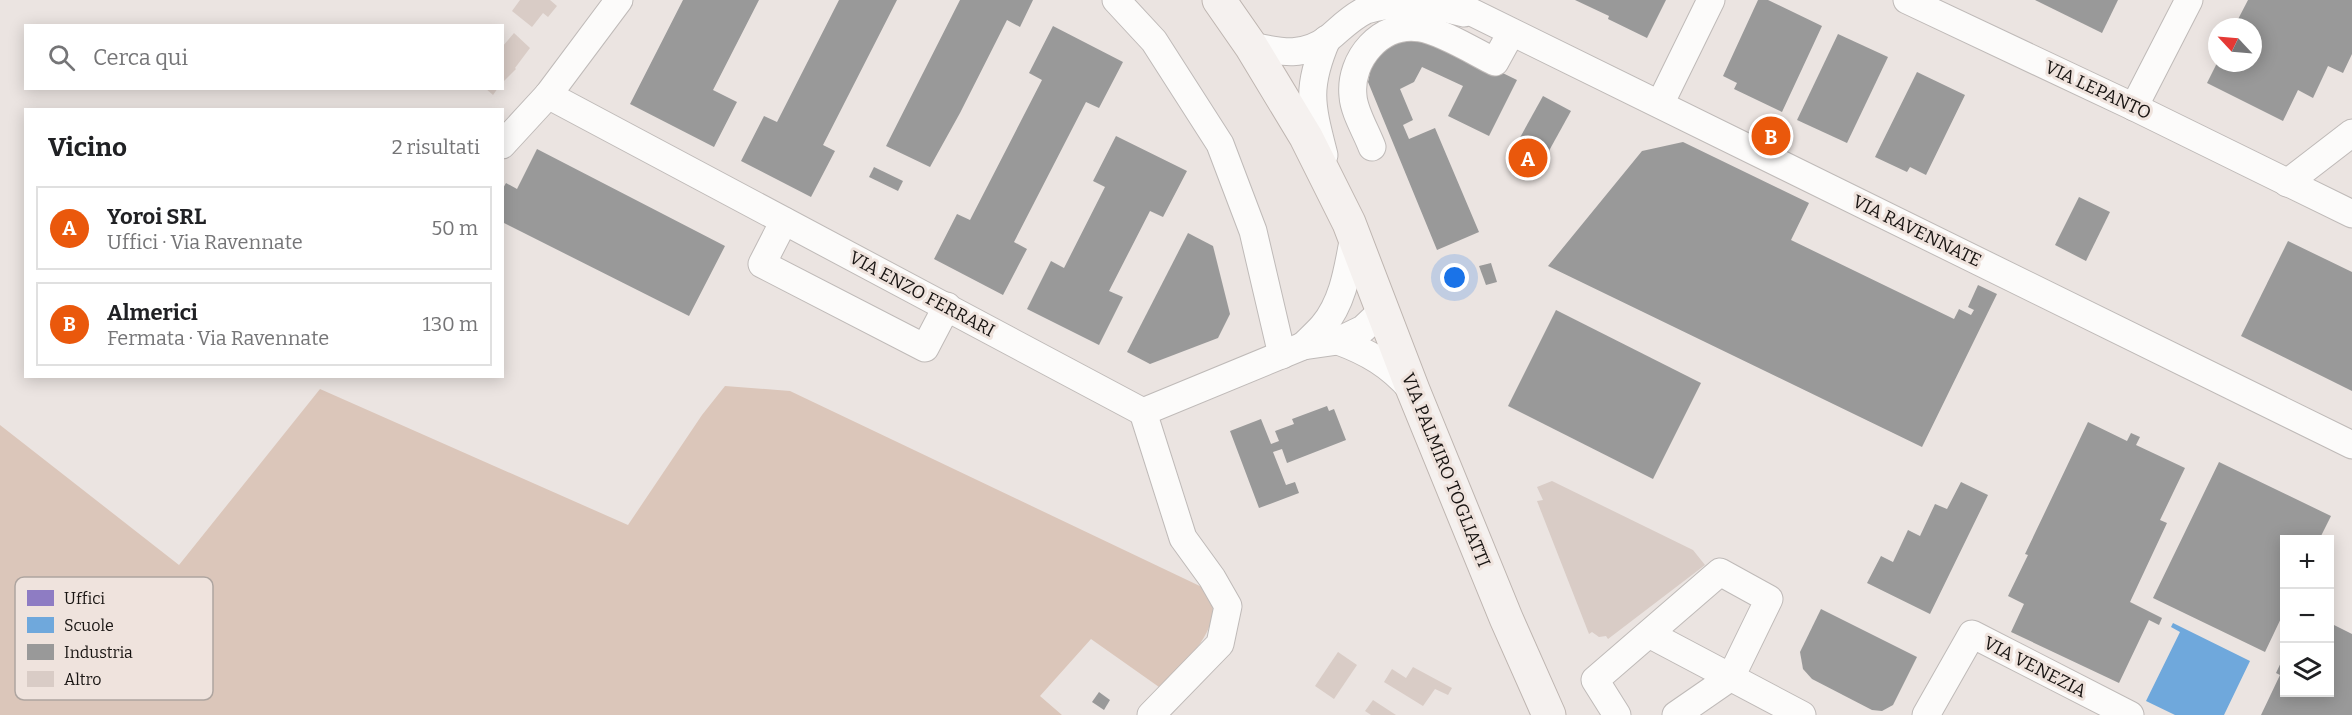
<!DOCTYPE html>
<html lang="it">
<head>
<meta charset="utf-8">
<style>
	:root { --surface:#fff; --page:#f2f2f2; --text:#202124; --muted:#757577; --line:#e0e0e0; --accent:#ea580c }
	body { margin:0; font-family:Bitter,serif; background:var(--page); color:var(--text) }
	.controls { position:absolute; right:18px; bottom:18px; display:grid; overflow:hidden; border-radius:0px; box-shadow:0 3px 15px #0003 }
	.controls button { width:54px; height:54px; display:grid; place-items:center; padding:0; border:0; border-bottom:2px solid var(--line); background:var(--surface); color:var(--text); font:30px sans-serif }
	.compass { position:absolute; left:2208px; top:18px; width:54px; height:54px; border-radius:50%; background:var(--surface); box-shadow:0 3px 15px #0003; rotate:296deg }
	.you { position:absolute; left:1455px; top:278px; width:21px; height:21px; margin:-15px; border:4px solid #fff; border-radius:50%; background:#1a73e8; box-shadow:0 0 0 9px #1a73e833 }
	.badge { display:grid; place-items:center; width:39px; height:39px; border-radius:50%; background:var(--accent); color:#fff; font-size:20px; font-weight:700 }
	.pin { position:absolute; translate:-50% -50%; border:3px solid #fff; box-shadow:0 2px 6px #0006 }
	.list { margin:0; padding:0; list-style:none }
	h2 { display:flex; justify-content:space-between; align-items:center; height:78px; margin:0; padding:0 24px; font-size:26px }
	h2 small { font-size:20px; font-weight:400; color:var(--muted) }
	.list li { display:grid; grid-template-columns:39px 1fr auto; gap:18px; align-items:center; box-sizing:border-box; height:84px; margin:0 12px 12px; padding:0 12px; border:2px solid var(--line); border-radius:0px }
	.list b { display:block; font-size:22px; white-space:nowrap }
	.list p { margin:0; font-size:20px; white-space:nowrap; color:var(--muted) }
	.list em { font-size:20px; font-style:normal; color:var(--muted) }
	.icon { flex:none; width:33px; height:33px; fill:none; stroke:currentColor; stroke-width:2; stroke-linecap:round; stroke-linejoin:round }
	.map { position:relative; flex:none; width:2352px; height:715px; overflow:hidden }
	.search { position:absolute; background:var(--surface); box-shadow:0 3px 15px #0003; left:24px; top:24px; width:480px; height:66px; display:flex; align-items:center; gap:15px; box-sizing:border-box; padding:0 21px; border-radius:0px; color:var(--muted); font-size:22px }
	.panel { position:absolute; background:var(--surface); box-shadow:0 3px 15px #0003; left:24px; top:108px; width:480px; height:270px; border-radius:0px }
	.map>svg:first-child { display:block }
	.green { fill:#dbc6ba }
	.offices { fill:#8e7cc3 }
	.schools { fill:#6fa8dc }
	.industry { fill:#999 }
	.building { fill:#d9ccc6 }
	.lines { fill:none; stroke-linecap:round; stroke-linejoin:round }
	.minor-casing { stroke:#bfbab8; stroke-width:29 }
	.major-casing { stroke:#beb5b0; stroke-width:35 }
	.minor { stroke:#fcfbfa; stroke-width:27 }
	.major { stroke:#f5f1ef; stroke-width:33 }
	.labels { text-anchor:middle; dominant-baseline:central; stroke-width:6; stroke-linejoin:round; paint-order:stroke }
	.street-label { font-size:18px; fill:#181412; stroke:#efe3dd }
	.key { fill:#efe3dd; stroke:#aea5a0; stroke-width:1.5 }
	.key-label { font-size:16px; fill:#181412 }
</style>
</head>
<body>
<div class="map">
<svg width="2352" height="715" viewBox="0 0 2352 715">
	<rect width="100%" height="100%" fill="#ebe4e1"/>
	<path class="green" d="M725 386 790 391 1204 588C1207 594 1213 604 1213 610 1211 642 1179 667 1159 687L1091 639 1040 696 1062 715H0V425L179 565 320 389 628 525 702 415Z"/>
	<polygon class="offices" points="1517,143 1545,158 1538,170 1510,155"/>
	<polygon class="schools" points="2173,623 2250,661 2224,715 2175,715 2146,701 2180,632 2171,627"/>
	<g class="industry">
		<polygon points="683,0 759,0 713,90 737,102 714,147 630,104"/>
		<polygon points="839,0 897,0 823,145 835,151 811,197 741,161 764,116 777,122"/>
		<polygon points="960,0 1033,0 1020,27 1007,20 960,113 930,167 886,146"/>
		<polygon points="1575,0 1666,0 1647,38 1608,19 1609,16"/>
		<polygon points="1758,0 1768,0 1822,26 1782,112 1734,89 1737,83 1723,76"/>
		<polygon points="2035,0 2118,0 2102,33"/>
		<polygon points="2248,0 2352,0 2352,54 2343,73 2328,66 2313,98 2298,90 2283,121 2207,83 2217,63 2253,63 2253,27 2234,27"/>
		<polygon points="1053,26 1123,62 1099,108 1086,102 1014,242 1027,249 1003,295 934,259 957,214 970,220 1042,80 1029,73"/>
		<polygon points="1838,34 1888,57 1847,143 1797,120"/>
		<polygon points="1405,35 1476,60 1517,80 1489,136 1448,116 1463,86 1422,67 1414,82 1400,89 1413,120 1403,125 1409,139 1435,128 1479,232 1437,250 1368,82 1373,58"/>
		<polygon points="1917,72 1965,95 1926,175 1910,167 1907,172 1875,157"/>
		<polygon points="1543,96 1571,111 1545,158 1517,143"/>
		<polygon points="1116,136 1187,171 1163,217 1150,211 1109,291 1123,297 1099,345 1027,309 1051,261 1064,268 1105,187 1093,181"/>
		<polygon points="1683,142 1809,203 1791,240 1954,319 1959,309 1971,315 1974,310 1968,307 1978,285 1997,294 1922,447 1548,266 1642,151"/>
		<polygon points="537,149 725,246 689,316 502,222 502,190 506,183 517,189"/>
		<polygon points="874,167 903,181 898,191 869,177"/>
		<polygon points="2079,197 2110,212 2086,261 2055,245"/>
		<polygon points="1188,233 1213,246 1230,314 1218,338 1150,364 1127,352"/>
		<polygon points="2288,241 2352,272 2352,391 2241,336"/>
		<polygon points="1491,263 1497,282 1486,285 1479,266"/>
		<polygon points="1556,310 1701,383 1653,479 1508,406"/>
		<polygon points="1327,406 1329,411 1334,409 1346,440 1287,463 1282,449 1273,452 1286,485 1295,482 1299,493 1259,508 1230,431 1261,419 1271,444 1279,441 1275,431 1294,424 1292,419"/>
		<polygon points="2088,422 2127,441 2131,433 2140,437 2136,445 2185,468 2160,520 2167,523 2130,602 2162,618 2159,625 2149,620 2119,683 2011,632 2024,604 2008,596 2028,555 2025,554"/>
		<polygon points="2219,462 2331,516 2319,540 2284,540 2284,612 2265,652 2153,598"/>
		<polygon points="1961,482 1988,495 1930,614 1867,583 1881,556 1893,562 1908,530 1920,536 1935,504 1947,509"/>
		<polygon points="1821,609 1917,657 1893,705 1882,711 1872,710 1812,679 1803,669 1800,652"/>
		<polygon points="2330,623 2352,634 2352,715 2261,715 2280,675 2276,673 2284,656 2284,692 2330,692"/>
		<polygon points="1099,692 1110,700 1104,710 1092,702"/>
	</g>
	<g class="building">
		<polygon points="520,0 550,0 557,6 548,17 543,13 532,27 512,11"/>
		<polygon points="514,33 530,48 515,68 516,69 502,83 502,47"/>
		<polygon points="485,88 498,88 493,95"/>
		<polygon points="1552,481 1693,550 1705,565 1608,639 1606,636 1599,637 1592,632 1589,634 1537,501 1543,500 1537,487"/>
		<polygon points="1338,652 1357,665 1334,699 1315,686"/>
		<polygon points="1413,667 1452,688 1448,695 1435,689 1423,706 1384,682 1392,669 1406,678"/>
		<polygon points="1373,700 1396,715 1371,715 1365,711"/>
	</g>
	<g class="lines">
		<g class="minor-casing">
			<g id="minor">
				<polyline points="1116,0 1154,41 1220,144 1253,231 1282,355"/>
				<polyline points="1447,0 2352,445"/>
				<polyline points="1907,0 2134,107 2352,214"/>
				<path d="M1251 46C1280 52 1303 58 1329 38 1341 28 1351 17 1366 10 1398 0 1432 4 1464 13"/>
				<polyline points="548,95 1143,412 1303,346 1338,341 1363,329 1382,311"/>
				<polyline points="1660,104 1711,0"/>
				<polyline points="2134,107 2189,0"/>
				<polyline points="502,145 548,95 619,0"/>
				<path d="M1372 147C1366 131 1354 112 1353 96 1349 59 1381 22 1420 28 1441 31 1475 52 1495 62L1511 33"/>
				<path d="M1324 155C1311 104 1306 88 1327 39"/>
				<polyline points="2287,183 2352,133"/>
				<polyline points="784,221 762,264 925,348 947,306"/>
				<path d="M1338 341C1368 352 1390 365 1411 389"/>
				<path d="M1303 346C1309 340 1317 333 1323 326 1344 301 1348 267 1354 236"/>
				<polyline points="1143,412 1183,538 1212,578 1228,606 1220,644 1151,715"/>
				<polyline points="1649,634 1802,715"/>
				<polyline points="1617,715 1595,680 1720,572 1769,599 1731,677 1676,715"/>
				<polyline points="1926,715 1972,634 2130,715"/>
			</g>
		</g>
		<g class="major-casing">
			<polyline id="major" points="1219,0 1251,46 1306,137 1349,223 1413,390 1506,618 1549,715"/>
		</g>
		<use href="#minor" class="minor"/>
		<use href="#major" class="major"/>
	</g>
	<g class="labels">
		<g class="street-label">
			<text transform="translate(2098 90) rotate(25)">VIA LEPANTO</text>
			<text transform="translate(1917 231) rotate(26)">VIA RAVENNATE</text>
			<text transform="translate(922 294) rotate(28)">VIA ENZO FERRARI</text>
			<text transform="translate(1446 470) rotate(68)">VIA PALMIRO TOGLIATTI</text>
			<text transform="translate(2035 667) rotate(27)">VIA VENEZIA</text>
		</g>
	</g>
	<rect x="15" y="577" width="198" height="123" rx="9" class="key"/>
	<rect x="27" y="590" width="27" height="16" fill="#8e7cc3"/>
	<rect x="27" y="617" width="27" height="16" fill="#6fa8dc"/>
	<rect x="27" y="644" width="27" height="16" fill="#999"/>
	<rect x="27" y="671" width="27" height="16" fill="#d9ccc6"/>
	<g class="key-label">
		<text x="64" y="604">Uffici</text>
		<text x="64" y="631">Scuole</text>
		<text x="64" y="658">Industria</text>
		<text x="64" y="685">Altro</text>
	</g>
</svg>
<div class="controls">
<button>+</button>
<button>−</button>
<button><svg class="icon" aria-label="layers" viewBox="0 0 24 24"><path d="M12 4l9 5-9 5-9-5zM3 14l9 5 9-5"/></svg></button>
</div>
<svg class="compass" viewBox="-18 -18 36 36"><path d="M0-13l5 13h-10z" fill="#e53935"/><path d="M0 13l5-13h-10z" fill="#757577"/></svg>
<div class="you"></div>
<div class="pin badge" style="left:1528px;top:158px">A</div>
<div class="pin badge" style="left:1771px;top:136px">B</div>
<div class="search"><svg class="icon" aria-label="search" viewBox="0 0 24 24"><circle cx="10" cy="10" r="6"/><path d="M15 15l6 6"/></svg>Cerca qui</div>
<section class="panel">
<h2>Vicino<small>2 risultati</small></h2>
<ul class="list">
<li><span class="badge">A</span><div><b>Yoroi SRL</b><p>Uffici · Via Ravennate</p></div><em>50 m</em></li>
<li><span class="badge">B</span><div><b>Almerici</b><p>Fermata · Via Ravennate</p></div><em>130 m</em></li>
</ul>
</section>
</div>
</body>
</html>
